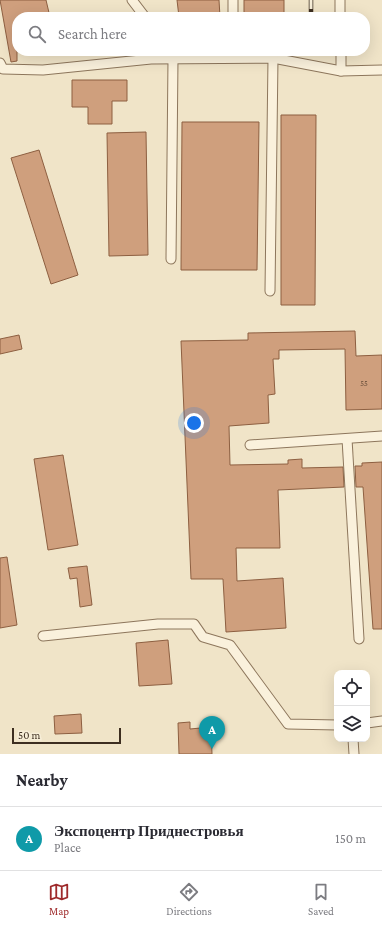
<!DOCTYPE html>
<html lang="en">
<head>
<meta charset="utf-8">
<style>
	:root { --surface:#fff; --page:#f2f2f3; --text:#2b2b33; --muted:#7c7c81; --line:#e1e1e2; --accent:#9e2a2b }
	body { margin:0; font-family:"Crimson Pro",serif; background:var(--page); color:var(--text) }
	.controls { position:absolute; right:12px; bottom:12px; display:grid; overflow:hidden; border-radius:8px; box-shadow:0 4px 16px #0002 }
	.controls button { width:36px; height:36px; display:grid; place-items:center; padding:0; border:0; border-bottom:1px solid var(--line); background:var(--surface); color:var(--text); font:20px sans-serif }
	.scale { position:absolute; left:12px; bottom:10px; width:109px; box-sizing:border-box; padding-left:4px; border:2px solid #3d2e20; border-top:0; font-size:11px; line-height:14px; white-space:nowrap; color:#3d2e20; -webkit-text-stroke:3px #f7eed8; paint-order:stroke }
	.you { position:absolute; left:194px; top:423px; width:14px; height:14px; margin:-10px; border:3px solid #fff; border-radius:50%; background:#1a73e8; box-shadow:0 0 0 6px #1a73e833 }
	.badge { display:grid; place-items:center; width:26px; height:26px; border-radius:50%; background:var(--accent); color:#fff; font-size:13px; font-weight:700 }
	.pin { position:absolute; translate:-50% -33px; filter:drop-shadow(0 1px 2px #0008) }
	.pin::after { content:''; position:absolute; top:21px; width:14px; height:12px; background:inherit; clip-path:polygon(0 0,100% 0,50% 100%) }
	.list { margin:0; padding:0; list-style:none }
	h2 { display:flex; justify-content:space-between; align-items:center; height:52px; margin:0; padding:0 16px; font-size:17px }
	h2 small { font-size:13px; font-weight:400; color:var(--muted) }
	.list li { display:grid; grid-template-columns:26px 1fr auto; gap:12px; align-items:center; box-sizing:border-box; height:64px; padding:0 16px; border-top:1px solid var(--line) }
	.list b { display:block; font-size:15px; white-space:nowrap }
	.list p { margin:0; font-size:13px; white-space:nowrap; color:var(--muted) }
	.list em { font-size:13px; font-style:normal; color:var(--muted) }
	.icon { flex:none; width:22px; height:22px; fill:none; stroke:currentColor; stroke-width:2; stroke-linecap:round; stroke-linejoin:round }
	.map { position:relative; flex:none; width:382px; height:754px; overflow:hidden }
	.search { position:absolute; background:var(--surface); box-shadow:0 4px 16px #0002; left:12px; right:12px; top:12px; height:44px; display:flex; align-items:center; gap:10px; box-sizing:border-box; padding:0 14px; border-radius:16px; color:var(--muted); font-size:15px }
	.sheet { height:116px; background:var(--surface) }
	nav { display:flex; justify-content:space-around; align-items:center; box-sizing:border-box; height:56px; border-top:1px solid var(--line); background:var(--surface); font-size:11px; color:var(--muted) }
	nav a { display:grid; justify-items:center; gap:2px }
	nav .on { color:var(--accent) }
	.map>svg:first-child { display:block }
	.building { fill:#cf9f7d; stroke:#8d5f41 }
	.lines { fill:none; stroke-linecap:round; stroke-linejoin:round }
	.lane-casing { stroke:#8d765c; stroke-width:11 }
	.lane { stroke:#faf1dc; stroke-width:9 }
	.rail-casing { stroke:#3d2e20; stroke-width:4.5 }
	.rail { stroke:#f7eed8; stroke-width:3; stroke-dasharray:9; stroke-linecap:butt }
	.labels { text-anchor:middle; dominant-baseline:central; stroke-width:3.5; stroke-linejoin:round; paint-order:stroke }
	.number-label { font-size:8px; fill:#624a37 }
</style>
</head>
<body>
<div class="map">
<svg width="382" height="754" viewBox="0 0 382 754">
	<rect width="100%" height="100%" fill="#f0e4c8"/>
	<g class="building">
		<polygon points="0,0 46,0 50,17 17,17 17,61 11,62"/>
		<polygon points="177,0 219,0 220,17 179,17"/>
		<rect x="244" y="0" width="40" height="17"/>
		<polygon points="72,80 127,80 127,101 112,101 112,124 88,124 88,107 72,107"/>
		<polygon points="281,115 316,115 315,305 281,305"/>
		<polygon points="182,122 259,122 257,270 181,270"/>
		<polygon points="146,132 148,255 109,256 107,133"/>
		<polygon points="39,150 78,275 51,284 11,158"/>
		<polygon points="355,331 356,356 382,355 382,409 346,410 345,349 279,350 279,359 273,359 275,394 268,395 269,423 229,426 230,465 288,464 288,460 302,459 302,468 343,467 344,487 278,490 280,548 236,548 237,581 283,578 286,628 226,632 223,579 191,579 181,341 248,340 248,333"/>
		<polygon points="19,335 22,349 0,354 0,339"/>
		<polygon points="63,455 78,545 48,550 34,459"/>
		<polygon points="382,462 382,629 373,629 363,487 356,487 355,466 362,466 362,463"/>
		<polygon points="7,557 17,625 0,628 0,558"/>
		<polygon points="87,566 92,605 80,607 77,578 70,579 68,568"/>
		<polygon points="168,640 172,684 139,686 136,643"/>
		<polygon points="81,714 82,733 55,734 54,716"/>
		<polygon points="190,722 190,729 211,727 212,754 179,754 178,723"/>
	</g>
	<g class="lines">
		<g class="lane-casing">
			<g id="lane">
				<polyline points="132,0 145,17"/>
				<polyline points="233,0 233,17"/>
				<polyline points="340,0 340,17"/>
				<polyline points="168,51 173,59 171,259"/>
				<polyline points="341,51 341,71"/>
				<polyline points="0,63 3,69 43,70 151,59 273,58 341,71 382,70"/>
				<polyline points="270,291 273,58"/>
				<polyline points="347,439 359,639"/>
				<polyline points="250,445 382,436"/>
				<polyline points="43,636 158,624 194,624 203,637 230,645 288,724 337,725"/>
				<polyline points="367,723 382,721"/>
				<polyline points="353,739 354,754"/>
			</g>
		</g>
		<use href="#lane" class="lane"/>
		<g class="rail-casing">
			<polyline id="rail" points="311,0 311,17"/>
		</g>
		<use href="#rail" class="rail"/>
	</g>
	<g class="labels">
		<g class="number-label">
			<text x="364" y="383">55</text>
		</g>
	</g>
</svg>
<div class="controls">
<button><svg class="icon" aria-label="locate" viewBox="0 0 24 24"><circle cx="12" cy="12" r="6"/><path d="M12 2v4M12 18v4M2 12h4M18 12h4"/></svg></button>
<button><svg class="icon" aria-label="layers" viewBox="0 0 24 24"><path d="M12 4l9 5-9 5-9-5zM3 14l9 5 9-5"/></svg></button>
</div>
<div class="scale">50 m</div>
<div class="you"></div>
<div class="pin badge" style="left:212px;top:749px;background:#0f9aa8">A</div>
<div class="search"><svg class="icon" aria-label="search" viewBox="0 0 24 24"><circle cx="10" cy="10" r="6"/><path d="M15 15l6 6"/></svg>Search here</div>
</div>
<section class="sheet">
<h2>Nearby<small></small></h2>
<ul class="list">
<li><span class="badge" style="background:#0f9aa8">A</span><div><b>Экспоцентр Приднестровья</b><p>Place</p></div><em>150 m</em></li>
</ul>
</section>
<nav>
<a class="on"><svg class="icon" aria-label="map" viewBox="0 0 24 24"><path d="M3 6l6-2 6 2 6-2v14l-6 2-6-2-6 2zM9 4v14M15 6v14"/></svg>Map</a>
<a><svg class="icon" aria-label="directions" viewBox="0 0 24 24"><path d="M12 3l9 9-9 9-9-9zM9 14v-3h6M13 9l2 2-2 2"/></svg>Directions</a>
<a><svg class="icon" aria-label="saved" viewBox="0 0 24 24"><path d="M7 4h10v16l-5-4-5 4z"/></svg>Saved</a>
</nav>
</body>
</html>
